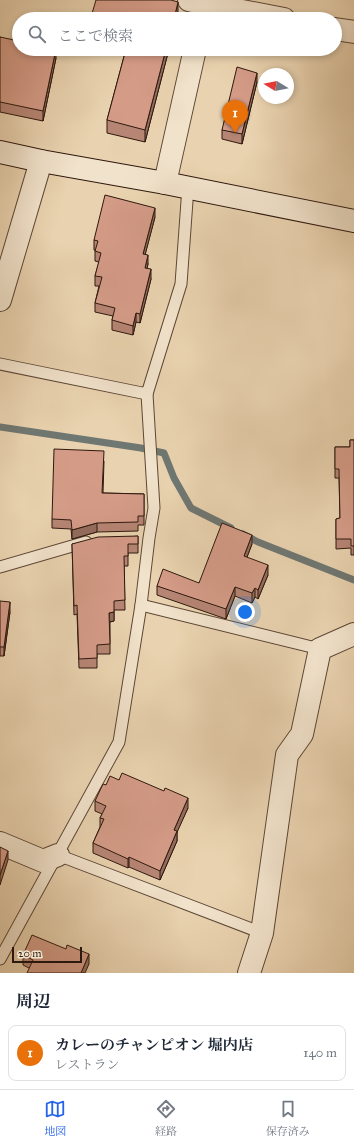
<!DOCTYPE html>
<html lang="ja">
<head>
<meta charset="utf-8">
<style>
	:root { --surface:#fff; --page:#f2f2f3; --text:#1f2937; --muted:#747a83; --line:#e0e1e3; --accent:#2563eb }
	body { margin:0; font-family:"IM FELL Great Primer","Noto Serif JP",serif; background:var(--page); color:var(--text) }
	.compass { position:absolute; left:258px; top:68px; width:36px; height:36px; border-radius:50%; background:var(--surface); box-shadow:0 2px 6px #0003; rotate:280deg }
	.scale { position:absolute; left:12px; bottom:10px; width:70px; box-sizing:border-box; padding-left:4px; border:2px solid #2e190e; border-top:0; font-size:11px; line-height:14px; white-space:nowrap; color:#2e190e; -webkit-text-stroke:3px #f1e2cb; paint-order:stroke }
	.you { position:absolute; left:245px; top:612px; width:14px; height:14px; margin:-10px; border:3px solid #fff; border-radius:50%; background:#1a73e8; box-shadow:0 0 0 6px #1a73e833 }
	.badge { display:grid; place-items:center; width:26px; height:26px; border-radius:50%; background:var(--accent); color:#fff; font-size:13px; font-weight:700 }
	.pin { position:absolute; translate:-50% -33px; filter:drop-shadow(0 1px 2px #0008) }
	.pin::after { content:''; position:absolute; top:21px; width:14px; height:12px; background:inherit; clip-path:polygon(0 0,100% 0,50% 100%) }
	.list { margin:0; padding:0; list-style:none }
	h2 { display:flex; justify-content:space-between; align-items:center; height:52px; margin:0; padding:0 16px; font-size:17px }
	h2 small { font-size:13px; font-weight:400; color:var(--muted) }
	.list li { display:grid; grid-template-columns:26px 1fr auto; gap:12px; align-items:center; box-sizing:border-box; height:56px; margin:0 8px 8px; padding:0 8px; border:1px solid var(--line); border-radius:8px }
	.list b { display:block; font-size:15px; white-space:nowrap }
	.list p { margin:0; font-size:13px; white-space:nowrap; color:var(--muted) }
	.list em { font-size:13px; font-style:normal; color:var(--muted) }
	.icon { flex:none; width:22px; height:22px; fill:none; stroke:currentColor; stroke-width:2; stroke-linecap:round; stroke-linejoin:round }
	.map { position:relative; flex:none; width:354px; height:973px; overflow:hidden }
	.search { position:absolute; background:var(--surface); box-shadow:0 2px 6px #0003; left:12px; right:12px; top:12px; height:44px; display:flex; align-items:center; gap:10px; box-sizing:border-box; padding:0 14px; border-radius:22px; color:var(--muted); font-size:15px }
	.sheet { height:116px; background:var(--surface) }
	nav { display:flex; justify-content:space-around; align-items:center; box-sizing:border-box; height:56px; border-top:1px solid var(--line); background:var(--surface); font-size:11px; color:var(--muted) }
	nav a { display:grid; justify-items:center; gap:2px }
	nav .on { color:var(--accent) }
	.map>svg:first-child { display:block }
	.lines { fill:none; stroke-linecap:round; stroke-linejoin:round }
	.stream { stroke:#6f7772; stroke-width:7 }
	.lane-casing { stroke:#5d4736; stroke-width:13 }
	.street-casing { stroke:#5d4736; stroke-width:24 }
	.secondary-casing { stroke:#2e190e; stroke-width:24 }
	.lane { stroke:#f1e2cb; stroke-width:11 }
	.street { stroke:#f1e2cb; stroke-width:22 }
	.secondary { stroke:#f1e2cb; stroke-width:22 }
	.wall { fill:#b68574; stroke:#2e190e }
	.shaded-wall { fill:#946c5e; stroke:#2e190e }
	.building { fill:#d49b87; stroke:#2e190e }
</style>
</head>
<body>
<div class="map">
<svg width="354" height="973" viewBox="0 0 354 973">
	<rect width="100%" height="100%" fill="#e9d2af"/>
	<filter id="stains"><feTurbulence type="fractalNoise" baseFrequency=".005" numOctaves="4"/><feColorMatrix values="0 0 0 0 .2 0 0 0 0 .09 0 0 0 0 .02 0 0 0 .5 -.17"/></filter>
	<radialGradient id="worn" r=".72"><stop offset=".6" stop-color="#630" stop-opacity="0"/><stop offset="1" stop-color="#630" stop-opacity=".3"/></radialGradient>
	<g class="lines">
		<g class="stream">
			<polyline points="0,427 141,448 164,453 174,478 191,508 231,528"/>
			<polyline points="243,534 258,542 354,580"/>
		</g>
		<g class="lane-casing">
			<g id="lane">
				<polyline points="0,364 147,394 181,284 188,187"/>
				<polyline points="0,567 86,542"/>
				<polyline points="141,605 320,649"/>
				<polyline points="58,855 262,933"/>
				<polyline points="0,959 119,742 141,605 149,538 154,508 147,394"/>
			</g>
		</g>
		<g class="street-casing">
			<g id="street">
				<polyline points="189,0 205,4 202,19"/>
				<polyline points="205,4 284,19"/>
				<polyline points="335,29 354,32"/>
				<polyline points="165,183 195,49"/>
				<polyline points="0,300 41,161"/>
				<polyline points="0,843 43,861 58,855"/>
				<polyline points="249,973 262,933 287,755 302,734 320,649 354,634"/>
			</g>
		</g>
		<g class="secondary-casing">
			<polyline id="secondary" points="0,152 41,161 165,183 354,221"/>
		</g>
		<use href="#lane" class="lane"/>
		<use href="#street" class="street"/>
		<use href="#secondary" class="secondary"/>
	</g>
	<g class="wall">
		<polygon points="0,37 56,58 43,121 0,112"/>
		<polygon points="126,49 169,49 145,142 107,133 107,120"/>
		<polygon points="257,82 242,144 222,139 222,130"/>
		<polygon points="155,217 145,254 148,264 147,268 151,279 140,323 136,322 133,335 112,330 112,320 113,316 95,312 95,303 99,286 95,286 95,276 99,262 95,261 95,250 94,250 94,240"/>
		<polygon points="350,440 354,440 354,555 351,555 351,548 336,549 336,519 340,518 339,478 335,478 335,447 350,447"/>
		<polygon points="104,461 103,493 144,494 144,525 138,525 138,531 97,532 72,539 71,529 52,528 52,519"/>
		<polygon points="138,536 138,553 128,553 128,566 124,566 125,610 114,610 114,621 110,622 110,654 97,654 97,668 79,668 77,614 74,615 72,544"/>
		<polygon points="252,544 247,557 268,575 258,599 255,597 252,603 235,596 226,619 157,595 157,586 199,583"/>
		<polygon points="0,601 10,612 4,656 0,656"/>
		<polygon points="119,780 188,808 177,831 177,841 160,880 129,867 128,868 93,853 93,843 100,827 100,818 102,814 95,811 95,801 106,785"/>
		<polygon points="23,955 89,964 29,968 23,965"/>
	</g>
	<g class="shaded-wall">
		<polygon points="178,2 178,14 177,19 174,19"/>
		<polygon points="56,49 56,58 43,121 43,111"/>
		<polygon points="166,49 169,49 145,142 145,130"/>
		<polygon points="257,73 257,82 242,144 242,134"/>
		<polygon points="155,208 155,217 143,263 143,254"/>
		<polygon points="148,255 148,264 145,277 145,268"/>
		<polygon points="151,269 151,279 140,323 140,314"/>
		<polygon points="136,313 136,322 133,335 133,326"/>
		<polygon points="97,523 97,532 72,539 72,530"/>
		<polygon points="252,535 252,544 244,565 244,556"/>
		<polygon points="268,565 268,575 258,599 258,590"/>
		<polygon points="235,587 235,596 226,619 226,609"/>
		<polygon points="255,588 255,597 252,603 252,593"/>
		<polygon points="10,602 10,612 4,656 4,647"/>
		<polygon points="114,612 114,621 109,622 109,613"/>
		<polygon points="188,798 188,808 174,839 174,830"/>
		<polygon points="177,831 177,841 160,880 160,871"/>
		<polygon points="8,851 8,860 0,885 0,875"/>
		<polygon points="129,857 129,867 128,868 128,859"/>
		<polygon points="89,954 89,964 85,973 81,973"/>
	</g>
	<g class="building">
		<polygon points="96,0 171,0 178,2 174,19 99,19 91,17"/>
		<polygon points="0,37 19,41 19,49 56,49 43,111 0,102"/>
		<polygon points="126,49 166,49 145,130 107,120"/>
		<polygon points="237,67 257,73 242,134 222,130"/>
		<polygon points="105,195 155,208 143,254 148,255 145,268 151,269 140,314 136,313 133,326 112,320 115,308 95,303 102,277 95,276 101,253 95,251 98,241 94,240"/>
		<polygon points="350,440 354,440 354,546 351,546 351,539 336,539 336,519 340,518 339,469 335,469 335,447 350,447"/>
		<polygon points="54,449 104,451 102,493 144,494 144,516 138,516 138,522 97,523 72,530 71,520 52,519"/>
		<polygon points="222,523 252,535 244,556 268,565 258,590 255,588 252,593 235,587 226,609 157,586 163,569 199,583"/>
		<polygon points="138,536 138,544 128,544 128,556 124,556 125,600 114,601 114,612 109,613 110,644 97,645 97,658 79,659 77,605 74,606 72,544 98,537"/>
		<polygon points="0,601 10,602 4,647 0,647"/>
		<polygon points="122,773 164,791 165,788 188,798 174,830 177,831 160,871 129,857 128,859 93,843 104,819 100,818 106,806 95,801 103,784 106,785 110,776 119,780"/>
		<polygon points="0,847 8,851 0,875"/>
		<polygon points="32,935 66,949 67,945 89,954 81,973 27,973 33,960 23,955"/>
	</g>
	<rect width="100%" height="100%" filter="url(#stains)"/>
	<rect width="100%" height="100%" fill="url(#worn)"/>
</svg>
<svg class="compass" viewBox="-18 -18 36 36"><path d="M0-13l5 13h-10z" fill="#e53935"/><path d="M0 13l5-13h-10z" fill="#747a83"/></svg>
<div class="scale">20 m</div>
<div class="you"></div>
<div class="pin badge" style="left:235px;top:133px;background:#e8710a">1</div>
<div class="search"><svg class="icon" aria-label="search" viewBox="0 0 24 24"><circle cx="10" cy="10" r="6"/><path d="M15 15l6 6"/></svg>ここで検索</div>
</div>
<section class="sheet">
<h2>周辺<small></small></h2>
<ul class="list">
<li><span class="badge" style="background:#e8710a">1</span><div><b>カレーのチャンピオン 堀内店</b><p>レストラン</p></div><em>140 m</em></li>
</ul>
</section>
<nav>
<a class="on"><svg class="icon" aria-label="map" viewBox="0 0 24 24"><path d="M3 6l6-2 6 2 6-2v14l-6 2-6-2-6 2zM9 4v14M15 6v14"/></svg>地図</a>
<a><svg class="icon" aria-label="directions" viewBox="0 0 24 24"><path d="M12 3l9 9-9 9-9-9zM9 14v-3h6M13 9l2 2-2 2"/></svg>経路</a>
<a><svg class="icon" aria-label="saved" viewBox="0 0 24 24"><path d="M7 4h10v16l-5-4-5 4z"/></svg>保存済み</a>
</nav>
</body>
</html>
